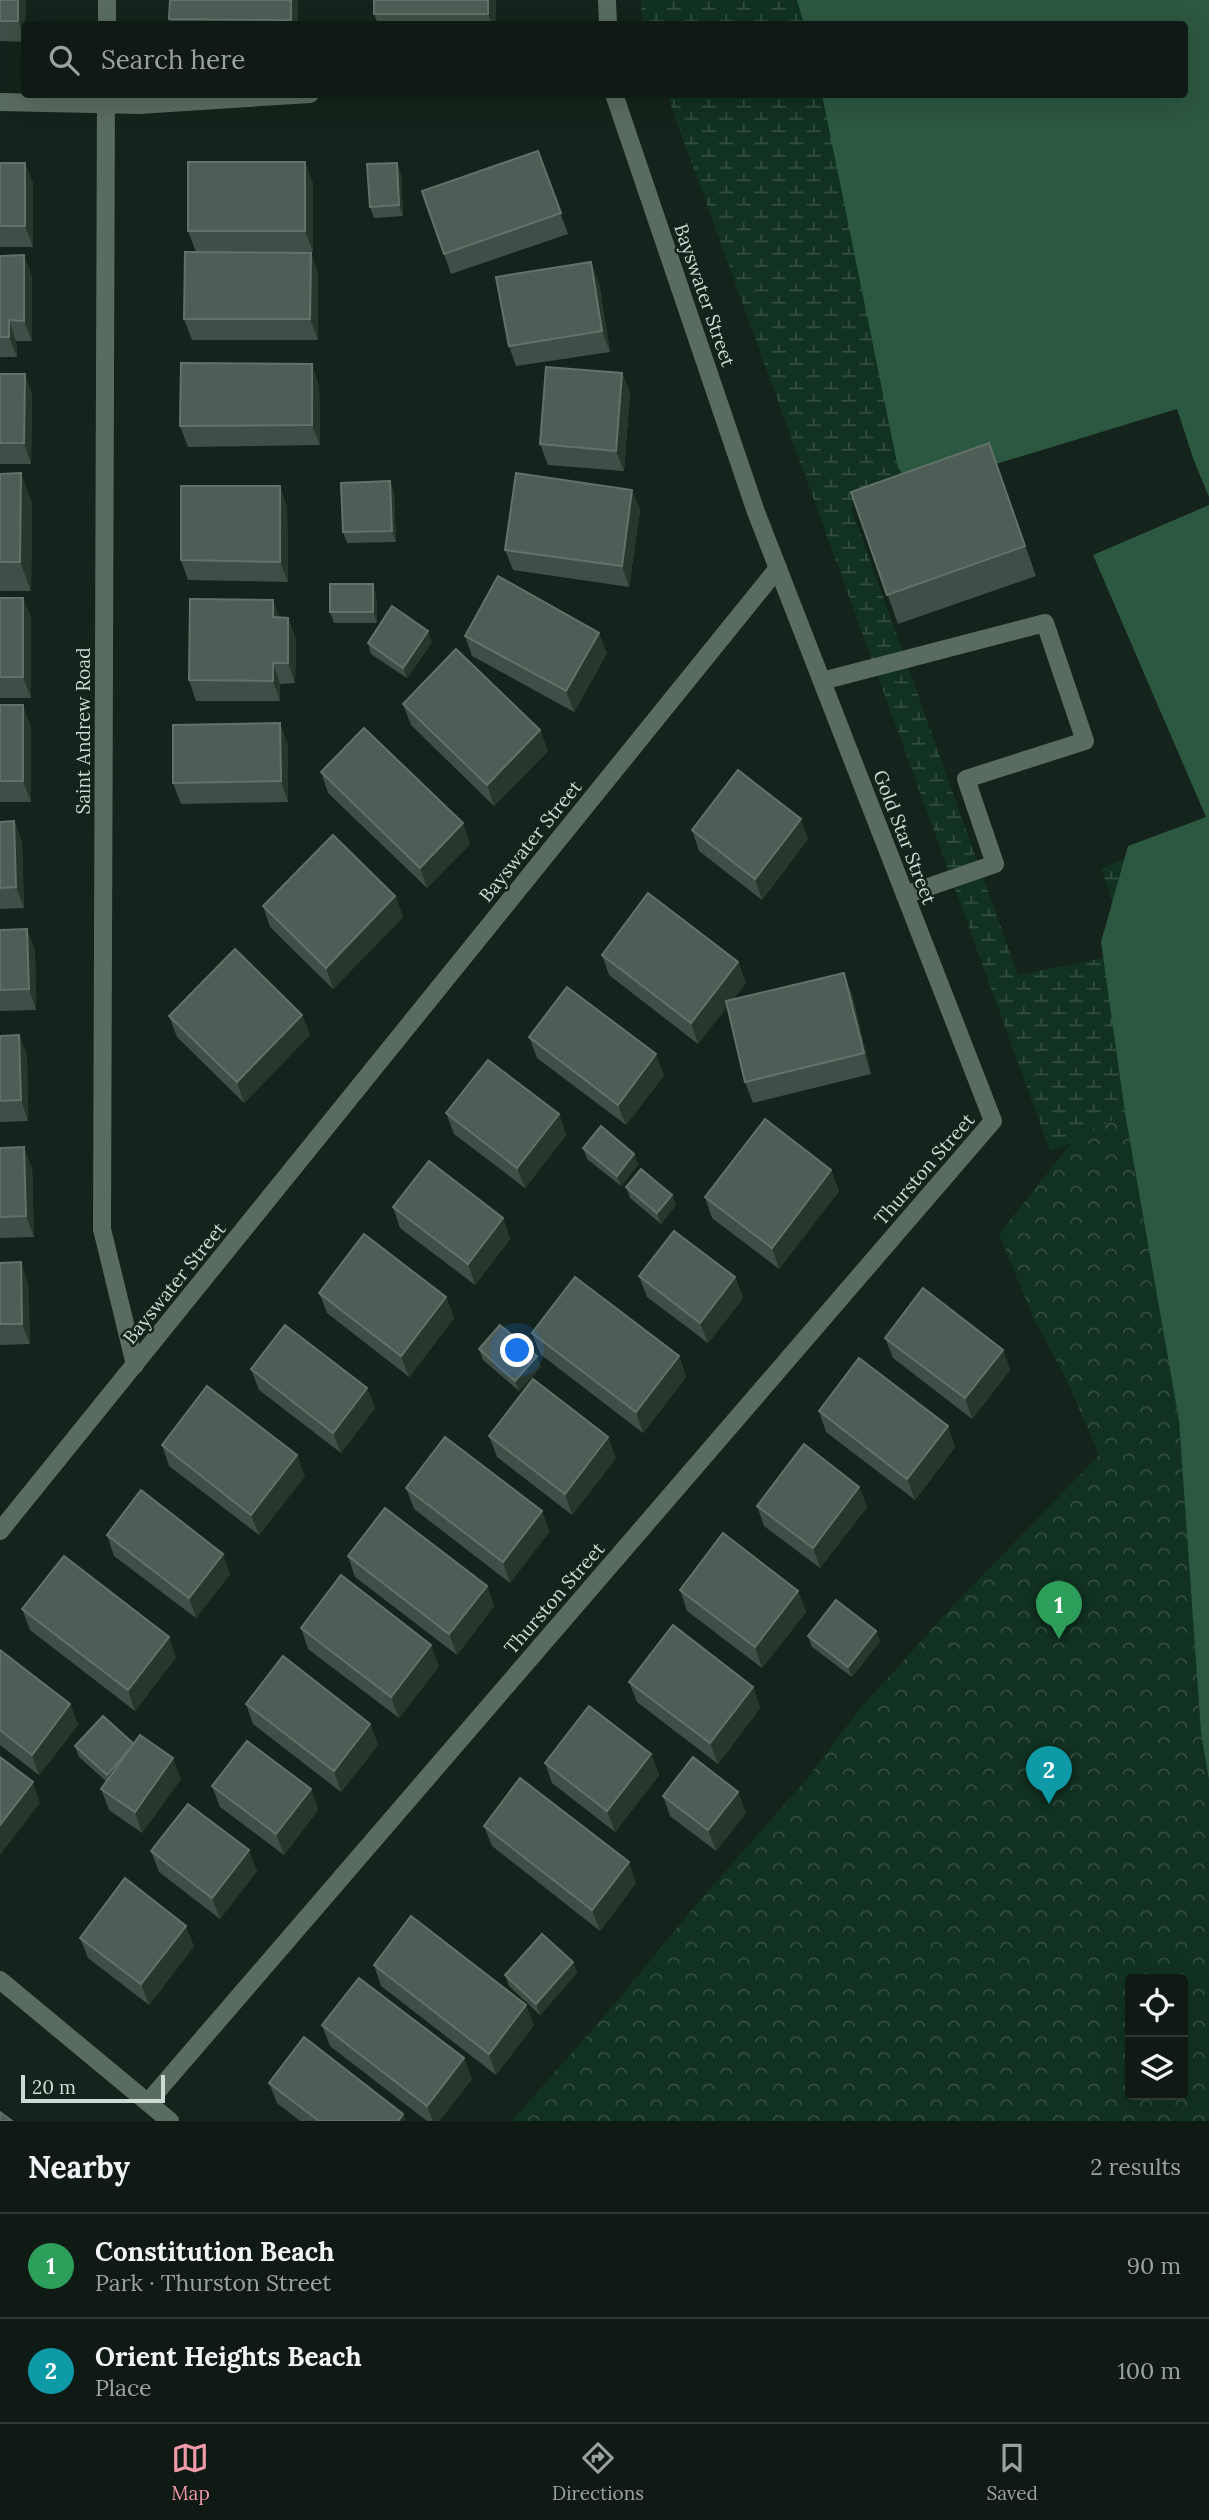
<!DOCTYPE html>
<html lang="en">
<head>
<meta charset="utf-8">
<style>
	:root { --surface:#0f1a14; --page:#18231d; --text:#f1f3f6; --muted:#9ba1a0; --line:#2f3834; --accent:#f39aa9 }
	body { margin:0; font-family:Lora,serif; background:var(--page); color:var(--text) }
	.controls { position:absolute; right:21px; bottom:21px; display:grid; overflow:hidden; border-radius:7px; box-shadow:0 7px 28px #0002 }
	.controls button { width:63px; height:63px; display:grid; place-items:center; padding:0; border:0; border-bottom:2px solid var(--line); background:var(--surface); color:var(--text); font:35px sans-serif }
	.scale { position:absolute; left:21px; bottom:18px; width:144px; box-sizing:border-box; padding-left:7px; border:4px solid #cfd9d3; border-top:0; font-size:19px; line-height:24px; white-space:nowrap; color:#cfd9d3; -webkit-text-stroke:5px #14231b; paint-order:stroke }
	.you { position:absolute; left:518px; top:1351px; width:24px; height:24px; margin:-18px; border:5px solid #fff; border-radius:50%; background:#1a73e8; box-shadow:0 0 0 10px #1a73e833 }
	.badge { display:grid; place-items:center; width:46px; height:46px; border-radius:50%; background:var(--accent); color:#fff; font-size:23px; font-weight:700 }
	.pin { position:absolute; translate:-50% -58px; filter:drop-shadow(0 2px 4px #0008) }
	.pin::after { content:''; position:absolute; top:37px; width:24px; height:21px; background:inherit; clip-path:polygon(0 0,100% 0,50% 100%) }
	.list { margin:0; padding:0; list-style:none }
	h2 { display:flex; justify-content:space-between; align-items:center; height:91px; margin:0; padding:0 28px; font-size:30px }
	h2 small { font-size:23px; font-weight:400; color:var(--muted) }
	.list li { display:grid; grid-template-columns:46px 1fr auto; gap:21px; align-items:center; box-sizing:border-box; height:105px; padding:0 28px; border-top:2px solid var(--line) }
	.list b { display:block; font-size:26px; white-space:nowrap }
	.list p { margin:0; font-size:23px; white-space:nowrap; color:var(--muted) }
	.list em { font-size:23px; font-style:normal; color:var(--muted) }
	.icon { flex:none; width:38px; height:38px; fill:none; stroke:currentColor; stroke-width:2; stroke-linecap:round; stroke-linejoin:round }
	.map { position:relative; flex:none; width:1209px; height:2121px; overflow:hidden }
	.search { position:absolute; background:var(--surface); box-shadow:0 7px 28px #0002; left:21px; right:21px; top:21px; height:77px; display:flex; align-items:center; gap:18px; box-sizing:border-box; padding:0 24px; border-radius:7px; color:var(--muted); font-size:26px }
	.sheet { height:301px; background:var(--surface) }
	nav { display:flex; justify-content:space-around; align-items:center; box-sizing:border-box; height:98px; border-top:2px solid var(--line); background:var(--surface); font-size:19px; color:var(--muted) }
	nav a { display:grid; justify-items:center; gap:4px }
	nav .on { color:var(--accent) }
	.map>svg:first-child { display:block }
	.wetland { fill:url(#wetland-marsh) }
	.park { fill:url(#park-crowns); fill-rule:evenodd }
	.water { fill:#2c5740 }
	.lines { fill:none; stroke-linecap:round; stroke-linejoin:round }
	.minor { stroke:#5a6b61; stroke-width:18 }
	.wall { fill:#3f4e46 }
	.shaded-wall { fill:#27372e }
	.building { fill:#4e5d55; stroke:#627169; stroke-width:2 }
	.labels { text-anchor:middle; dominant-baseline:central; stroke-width:5; stroke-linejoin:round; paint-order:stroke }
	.street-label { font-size:19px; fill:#cfd9d3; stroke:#14231b }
</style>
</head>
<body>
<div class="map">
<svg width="1209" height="2121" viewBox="0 0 1209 2121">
	<defs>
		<pattern id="wetland-marsh" width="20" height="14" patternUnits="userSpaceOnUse" patternTransform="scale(1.75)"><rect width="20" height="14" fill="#113121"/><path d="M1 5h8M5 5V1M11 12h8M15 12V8" fill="none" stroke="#334e40"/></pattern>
		<pattern id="park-crowns" width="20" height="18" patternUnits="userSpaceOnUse" patternTransform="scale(1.75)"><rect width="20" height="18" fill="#113121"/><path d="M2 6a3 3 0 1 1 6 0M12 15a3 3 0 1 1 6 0" fill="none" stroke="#334e40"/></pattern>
	</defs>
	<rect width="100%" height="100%" fill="#14231b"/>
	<g class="wetland">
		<polygon points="641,0 1146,0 1142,24 642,24"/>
		<polygon points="667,95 1128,95 1044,435 851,507 1018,975 1132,952 1101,869 1209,820 1209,1095 1050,1151"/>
	</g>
	<path class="park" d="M1125 1113 1179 1421 1201 1733 1209 1780V2121H512L612 2007 689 1913 810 1775 858 1711 951 1608 1099 1455 1069 1385 1032 1315 999 1234 1072 1142ZM1130 1979H1183V2095H1130Z"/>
	<g class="water">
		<polygon points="797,0 1209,0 1209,497 1194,461 1177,409 914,489 898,468 822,95 1184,94 1184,24 804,24"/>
		<polygon points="1209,505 1209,1780 1201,1733 1179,1421 1125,1113 1101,942 1128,846 1206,817 1093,555"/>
	</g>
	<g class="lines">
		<g class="minor">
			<polyline points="107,0 107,24"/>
			<polyline points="607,0 608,24"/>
			<polyline points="106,94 102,1229 135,1365"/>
			<polyline points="0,102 139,105 310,94"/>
			<polyline points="822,681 1045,623 1085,741 966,779 995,864 905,895"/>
			<polyline points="0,1531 778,568"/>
			<polyline points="0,1980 170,2121"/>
			<polyline points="148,2102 993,1121 756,512 614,94"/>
		</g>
	</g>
	<g class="wall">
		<polygon points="0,0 26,0 24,42 0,41"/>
		<polygon points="298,0 298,24 171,24 169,19"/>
		<polygon points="374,0 496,0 496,24 378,24 374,14"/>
		<polygon points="538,151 568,234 451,274 422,191"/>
		<polygon points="0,163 25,163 33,184 33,247 0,247"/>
		<polygon points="401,173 403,216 374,218 370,207"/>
		<polygon points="313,183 313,252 196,252 188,231"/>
		<polygon points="311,253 318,273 318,340 192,340 184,319"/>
		<polygon points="0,256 32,276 32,341 16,341 17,357 0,357"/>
		<polygon points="599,283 610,352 516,366 509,346"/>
		<polygon points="622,373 630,393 624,471 548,465 540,444"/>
		<polygon points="0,374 25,374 32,395 31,464 0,464"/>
		<polygon points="319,385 320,445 188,447 180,426"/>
		<polygon points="989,443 1036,576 898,624 851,492"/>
		<polygon points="0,474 32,503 31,591 0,591"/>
		<polygon points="632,490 640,510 629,587 513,570 505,550"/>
		<polygon points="394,492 396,542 347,543 343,532"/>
		<polygon points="287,507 288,582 188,580 181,560"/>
		<polygon points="376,595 377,623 334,623 330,612"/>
		<polygon points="0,598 23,598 31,618 31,698 0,698"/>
		<polygon points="280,618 288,618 296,639 295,683 280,684 280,701 196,701 189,680"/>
		<polygon points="465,636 607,653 574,712 472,656"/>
		<polygon points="432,642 407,678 371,654 368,643"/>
		<polygon points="403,704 540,730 548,751 494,806 411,725"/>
		<polygon points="0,705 31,726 31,802 0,802"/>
		<polygon points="288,744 288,802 181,804 173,783"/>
		<polygon points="321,772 470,844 427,888 328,793"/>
		<polygon points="14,821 22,842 24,908 0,909 0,822"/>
		<polygon points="692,830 808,839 762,900 699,851"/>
		<polygon points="395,896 403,917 333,989 270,927 263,906"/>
		<polygon points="0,930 35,950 36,1010 0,1011"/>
		<polygon points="602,955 738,962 746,983 733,999 852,994 871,1074 753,1103 745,1082 727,1006 698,1044 609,975"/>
		<polygon points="302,1015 310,1035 244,1103 177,1037 169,1016"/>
		<polygon points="19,1035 27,1056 28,1121 0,1122 0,1036"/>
		<polygon points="529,1037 664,1075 626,1125 537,1058"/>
		<polygon points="446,1113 559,1114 566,1135 525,1188 454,1134"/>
		<polygon points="0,1148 32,1168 34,1237 0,1238"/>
		<polygon points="583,1148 634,1154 638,1165 621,1186 587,1159"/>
		<polygon points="831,1170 839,1191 779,1269 712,1218 705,1197"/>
		<polygon points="626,1187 672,1195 676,1205 661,1224 630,1198"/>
		<polygon points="393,1207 503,1218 510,1239 475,1285 400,1228"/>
		<polygon points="0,1263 28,1283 30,1344 0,1345"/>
		<polygon points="639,1276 735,1277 743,1298 708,1343 647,1297"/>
		<polygon points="319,1293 446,1297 454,1318 409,1377 327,1313"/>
		<polygon points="532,1333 679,1356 686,1377 643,1433 540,1354"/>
		<polygon points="885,1338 1003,1350 1010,1370 972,1419 893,1358"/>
		<polygon points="479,1349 541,1367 519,1391 483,1360"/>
		<polygon points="251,1369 367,1388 375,1408 341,1453 259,1390"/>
		<polygon points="819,1411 955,1447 915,1500 826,1432"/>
		<polygon points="489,1436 616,1458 572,1515 497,1457"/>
		<polygon points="162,1445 305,1476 259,1535 169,1466"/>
		<polygon points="859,1487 867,1507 820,1568 764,1526 757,1506"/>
		<polygon points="406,1488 542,1511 549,1532 510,1583 414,1509"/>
		<polygon points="107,1535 230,1574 196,1618 114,1556"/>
		<polygon points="348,1556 487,1586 494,1606 457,1655 355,1577"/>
		<polygon points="680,1590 798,1591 806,1612 762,1668 687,1611"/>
		<polygon points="22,1609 176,1657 135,1711 30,1630"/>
		<polygon points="301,1628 439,1666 399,1718 308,1649"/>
		<polygon points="876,1631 880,1641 852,1677 812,1647 808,1636"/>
		<polygon points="0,1650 70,1704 78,1725 39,1775 0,1745"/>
		<polygon points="629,1682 753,1687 760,1708 718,1764 637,1702"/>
		<polygon points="246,1704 370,1724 378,1745 341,1792 253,1724"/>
		<polygon points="134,1744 181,1779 142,1833 109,1810 101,1789 107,1782 79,1757 75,1746"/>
		<polygon points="651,1754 659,1775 615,1832 552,1783 545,1763"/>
		<polygon points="212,1786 311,1789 318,1810 284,1855 220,1807"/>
		<polygon points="663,1796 746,1813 716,1851 670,1816"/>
		<polygon points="484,1826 636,1883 600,1931 492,1846"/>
		<polygon points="151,1851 257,1871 220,1919 159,1872"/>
		<polygon points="80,1938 194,1946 149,2005 88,1958"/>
		<polygon points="573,1962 577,1973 540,2015 509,1986 505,1975"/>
		<polygon points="374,1965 534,2025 496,2075 381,1986"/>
		<polygon points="322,2025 472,2079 439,2121 427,2121 330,2046"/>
		<polygon points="269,2083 403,2114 406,2121 300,2121 277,2103"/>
	</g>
	<g class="shaded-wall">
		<polygon points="18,0 26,0 24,38 18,21"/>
		<polygon points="291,0 298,0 298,24 292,24 291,20"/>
		<polygon points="488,0 496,0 496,24 492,24 488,14"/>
		<polygon points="305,162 313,183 313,252 305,231"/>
		<polygon points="25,163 33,184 33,247 25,226"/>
		<polygon points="397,163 401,173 403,216 399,205"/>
		<polygon points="311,253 318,273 318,340 310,319"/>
		<polygon points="24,255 32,276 32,341 24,321"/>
		<polygon points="591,262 599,283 610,352 602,331"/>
		<polygon points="9,320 16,341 17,357 9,337"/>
		<polygon points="312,364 319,385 320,445 312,425"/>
		<polygon points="622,373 630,393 624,471 616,451"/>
		<polygon points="25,374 32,395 31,464 24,443"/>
		<polygon points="21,473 32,503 31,591 20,562"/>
		<polygon points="390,481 394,492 396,542 392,531"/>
		<polygon points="280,486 287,507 288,582 280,562"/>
		<polygon points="632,490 640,510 629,587 622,566"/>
		<polygon points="373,584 376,595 377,623 373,612"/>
		<polygon points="23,598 31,618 31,698 23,677"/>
		<polygon points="273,600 281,620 273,617"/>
		<polygon points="288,618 296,639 295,683 288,663"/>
		<polygon points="428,631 432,642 407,678 403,668"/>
		<polygon points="599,633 607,653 574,712 566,691"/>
		<polygon points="273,663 280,684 280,701 273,681"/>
		<polygon points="23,705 31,726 31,802 23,781"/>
		<polygon points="280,723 288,744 288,802 281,781"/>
		<polygon points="540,730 548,751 494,806 487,785"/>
		<polygon points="801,819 808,839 762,900 755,879"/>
		<polygon points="14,821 22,842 24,908 16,887"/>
		<polygon points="463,823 470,844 427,888 420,868"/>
		<polygon points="395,896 403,917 333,989 326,968"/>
		<polygon points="27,929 35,950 36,1010 29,989"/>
		<polygon points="738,962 746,983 698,1044 691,1023"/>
		<polygon points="844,973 852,994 871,1074 864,1053"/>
		<polygon points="302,1015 310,1035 244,1103 237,1082"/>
		<polygon points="19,1035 27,1056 28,1121 21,1100"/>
		<polygon points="656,1054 664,1075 626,1125 618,1105"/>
		<polygon points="559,1114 566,1135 525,1188 517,1168"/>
		<polygon points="24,1147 32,1168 34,1237 26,1216"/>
		<polygon points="634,1154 638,1165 621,1186 617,1176"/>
		<polygon points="831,1170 839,1191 779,1269 772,1248"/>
		<polygon points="672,1195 676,1205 661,1224 657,1213"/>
		<polygon points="503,1218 510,1239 475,1285 468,1264"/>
		<polygon points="21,1262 28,1283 30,1344 22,1324"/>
		<polygon points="735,1277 743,1298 708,1343 700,1323"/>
		<polygon points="446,1297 454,1318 409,1377 401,1356"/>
		<polygon points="1003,1350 1010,1370 972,1419 965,1398"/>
		<polygon points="537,1356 541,1367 519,1391 515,1381"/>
		<polygon points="679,1356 686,1377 643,1433 636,1412"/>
		<polygon points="367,1388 375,1408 341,1453 333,1433"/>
		<polygon points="948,1426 955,1447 915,1500 907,1479"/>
		<polygon points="608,1437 616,1458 572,1515 565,1494"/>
		<polygon points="297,1455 305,1476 259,1535 251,1515"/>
		<polygon points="859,1487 867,1507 820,1568 813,1548"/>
		<polygon points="542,1511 549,1532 510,1583 503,1562"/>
		<polygon points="223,1554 230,1574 196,1618 189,1598"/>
		<polygon points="487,1586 494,1606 457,1655 449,1634"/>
		<polygon points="798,1591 806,1612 762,1668 755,1647"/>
		<polygon points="876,1631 880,1641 852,1677 848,1667"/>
		<polygon points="169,1637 176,1657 135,1711 128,1690"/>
		<polygon points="431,1645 439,1666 399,1718 391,1697"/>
		<polygon points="753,1687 760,1708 718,1764 710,1743"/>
		<polygon points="70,1704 78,1725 39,1775 32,1755"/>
		<polygon points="370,1724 378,1745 341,1792 334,1771"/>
		<polygon points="134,1745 111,1785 107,1775"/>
		<polygon points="651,1754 659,1775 615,1832 607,1811"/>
		<polygon points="173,1758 181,1779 142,1833 135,1812"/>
		<polygon points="33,1782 40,1803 0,1855 0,1825"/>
		<polygon points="311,1789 318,1810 284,1855 276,1834"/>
		<polygon points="738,1792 746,1813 716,1851 708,1830"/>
		<polygon points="249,1850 257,1871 220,1919 212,1898"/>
		<polygon points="629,1862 636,1883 600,1931 592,1910"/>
		<polygon points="186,1926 194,1946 149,2005 141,1984"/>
		<polygon points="573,1962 577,1973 540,2015 536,2004"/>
		<polygon points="526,2005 534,2025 496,2075 489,2054"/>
		<polygon points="464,2058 472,2079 439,2121 433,2121 427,2106"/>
		<polygon points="403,2114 406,2121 398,2121"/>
	</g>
	<g class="building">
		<rect x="0" y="0" width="18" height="21"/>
		<polygon points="170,0 291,0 291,20 169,19"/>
		<rect x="374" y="0" width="114" height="14"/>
		<polygon points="538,151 561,213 444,254 422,191"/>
		<rect x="188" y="162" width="117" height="69"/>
		<rect x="0" y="163" width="25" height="63"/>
		<polygon points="397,163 399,205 370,207 367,164"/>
		<polygon points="185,252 311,253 310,319 184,319"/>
		<polygon points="24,255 24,321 9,320 9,337 0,337 0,256"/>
		<polygon points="591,262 602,331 509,346 496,277"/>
		<polygon points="181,363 312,364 312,425 180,426"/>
		<polygon points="546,367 622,373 616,451 540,444"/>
		<polygon points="0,374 25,374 24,443 0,443"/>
		<polygon points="989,443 1025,546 887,595 851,492"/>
		<polygon points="21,473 20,562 0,562 0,474"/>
		<polygon points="516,473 632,490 622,566 505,550"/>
		<polygon points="390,481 392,531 343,532 341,483"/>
		<polygon points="181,486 280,486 280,562 181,560"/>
		<polygon points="498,576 599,633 566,691 465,636"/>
		<rect x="330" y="584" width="43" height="28"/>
		<rect x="0" y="598" width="23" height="79"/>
		<polygon points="190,599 273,600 273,617 288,618 288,663 273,663 273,681 189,680"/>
		<polygon points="392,606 428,631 403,668 368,643"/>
		<polygon points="456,649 540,730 487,785 403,704"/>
		<rect x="0" y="705" width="23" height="76"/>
		<polygon points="280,723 281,781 173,783 173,725"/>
		<polygon points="364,728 463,823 420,868 321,772"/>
		<polygon points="738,770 801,819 755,879 692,830"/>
		<polygon points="14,821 16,887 0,888 0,822"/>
		<polygon points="333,835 395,896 326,968 263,906"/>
		<polygon points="648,893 738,962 691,1023 602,955"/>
		<polygon points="27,929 29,989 0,990 0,930"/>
		<polygon points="235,949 302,1015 237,1082 169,1016"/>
		<polygon points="844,973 864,1053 745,1082 726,1001"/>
		<polygon points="567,987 656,1054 618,1105 529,1037"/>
		<polygon points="19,1035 21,1100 0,1101 0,1036"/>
		<polygon points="488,1060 559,1114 517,1168 446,1113"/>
		<polygon points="765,1119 831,1170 772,1248 705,1197"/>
		<polygon points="601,1126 634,1154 617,1176 583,1148"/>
		<polygon points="24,1147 26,1216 0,1217 0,1148"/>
		<polygon points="429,1161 503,1218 468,1264 393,1207"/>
		<polygon points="641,1169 672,1195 657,1213 626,1187"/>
		<polygon points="674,1231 735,1277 700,1323 639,1276"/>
		<polygon points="364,1234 446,1297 401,1356 319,1293"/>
		<polygon points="21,1262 22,1324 0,1324 0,1263"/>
		<polygon points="575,1277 679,1356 636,1412 532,1333"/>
		<polygon points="923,1288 1003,1350 965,1398 885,1338"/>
		<polygon points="285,1325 367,1388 333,1433 251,1369"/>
		<polygon points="500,1325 537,1356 515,1381 479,1349"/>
		<polygon points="859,1358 948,1426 907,1479 819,1411"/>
		<polygon points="533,1379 608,1437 565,1494 489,1436"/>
		<polygon points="207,1386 297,1455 251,1515 162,1445"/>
		<polygon points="445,1437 542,1511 503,1562 406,1488"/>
		<polygon points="804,1444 859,1487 813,1548 757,1506"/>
		<polygon points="141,1490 223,1554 189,1598 107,1535"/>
		<polygon points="385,1508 487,1586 449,1634 348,1556"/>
		<polygon points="723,1533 798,1591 755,1647 680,1590"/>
		<polygon points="64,1556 169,1637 128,1690 22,1609"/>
		<polygon points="341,1575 431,1645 391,1697 301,1628"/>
		<polygon points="836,1600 876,1631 848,1667 808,1636"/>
		<polygon points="673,1625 753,1687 710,1743 629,1682"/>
		<polygon points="0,1650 70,1704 32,1755 0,1730"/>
		<polygon points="283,1656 370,1724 334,1771 246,1704"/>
		<polygon points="589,1706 651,1754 607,1811 545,1763"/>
		<polygon points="103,1716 134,1744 107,1775 75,1746"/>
		<polygon points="140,1735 173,1758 135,1812 101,1789"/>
		<polygon points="247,1741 311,1789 276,1834 212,1786"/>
		<polygon points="0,1757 33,1782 0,1825"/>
		<polygon points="693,1757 738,1792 708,1830 663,1796"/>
		<polygon points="520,1778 629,1862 592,1910 484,1826"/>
		<polygon points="188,1804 249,1850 212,1898 151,1851"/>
		<polygon points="125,1878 186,1926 141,1984 80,1938"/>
		<polygon points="411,1916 526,2005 489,2054 374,1965"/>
		<polygon points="542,1934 573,1962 536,2004 505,1975"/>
		<polygon points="359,1978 464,2058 427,2106 322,2025"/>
		<polygon points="304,2037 403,2114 398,2121 319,2121 269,2083"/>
		<polygon points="0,2112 12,2121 0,2121"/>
	</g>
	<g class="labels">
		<g class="street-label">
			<text transform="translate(705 295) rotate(71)">Bayswater Street</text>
			<text transform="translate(83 731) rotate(-90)">Saint Andrew Road</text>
			<text transform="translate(905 837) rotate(69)">Gold Star Street</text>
			<text transform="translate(530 841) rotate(-51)">Bayswater Street</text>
			<text transform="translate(924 1169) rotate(-49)">Thurston Street</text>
			<text transform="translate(174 1283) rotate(-51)">Bayswater Street</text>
			<text transform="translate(554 1598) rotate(-49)">Thurston Street</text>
		</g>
	</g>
</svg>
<div class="controls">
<button><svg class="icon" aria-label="locate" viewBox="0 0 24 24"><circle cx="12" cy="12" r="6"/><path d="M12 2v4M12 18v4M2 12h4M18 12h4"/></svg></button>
<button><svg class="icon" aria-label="layers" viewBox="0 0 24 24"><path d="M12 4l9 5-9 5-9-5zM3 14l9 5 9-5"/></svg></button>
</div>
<div class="scale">20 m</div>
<div class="you"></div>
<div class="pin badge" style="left:1059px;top:1639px;background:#2e9e5b">1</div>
<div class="pin badge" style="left:1049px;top:1804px;background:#0f9aa8">2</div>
<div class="search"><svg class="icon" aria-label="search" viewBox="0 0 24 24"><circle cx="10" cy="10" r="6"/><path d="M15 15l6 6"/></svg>Search here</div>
</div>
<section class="sheet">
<h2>Nearby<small>2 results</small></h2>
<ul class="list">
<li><span class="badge" style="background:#2e9e5b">1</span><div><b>Constitution Beach</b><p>Park · Thurston Street</p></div><em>90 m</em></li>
<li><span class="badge" style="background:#0f9aa8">2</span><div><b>Orient Heights Beach</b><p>Place</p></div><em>100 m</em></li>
</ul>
</section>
<nav>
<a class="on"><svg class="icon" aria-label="map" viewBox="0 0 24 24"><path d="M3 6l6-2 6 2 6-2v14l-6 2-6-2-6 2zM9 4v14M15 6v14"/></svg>Map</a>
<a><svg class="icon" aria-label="directions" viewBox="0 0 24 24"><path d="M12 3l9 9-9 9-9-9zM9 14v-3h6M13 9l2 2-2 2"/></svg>Directions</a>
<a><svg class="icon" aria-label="saved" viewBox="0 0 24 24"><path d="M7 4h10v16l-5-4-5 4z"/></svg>Saved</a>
</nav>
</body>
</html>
